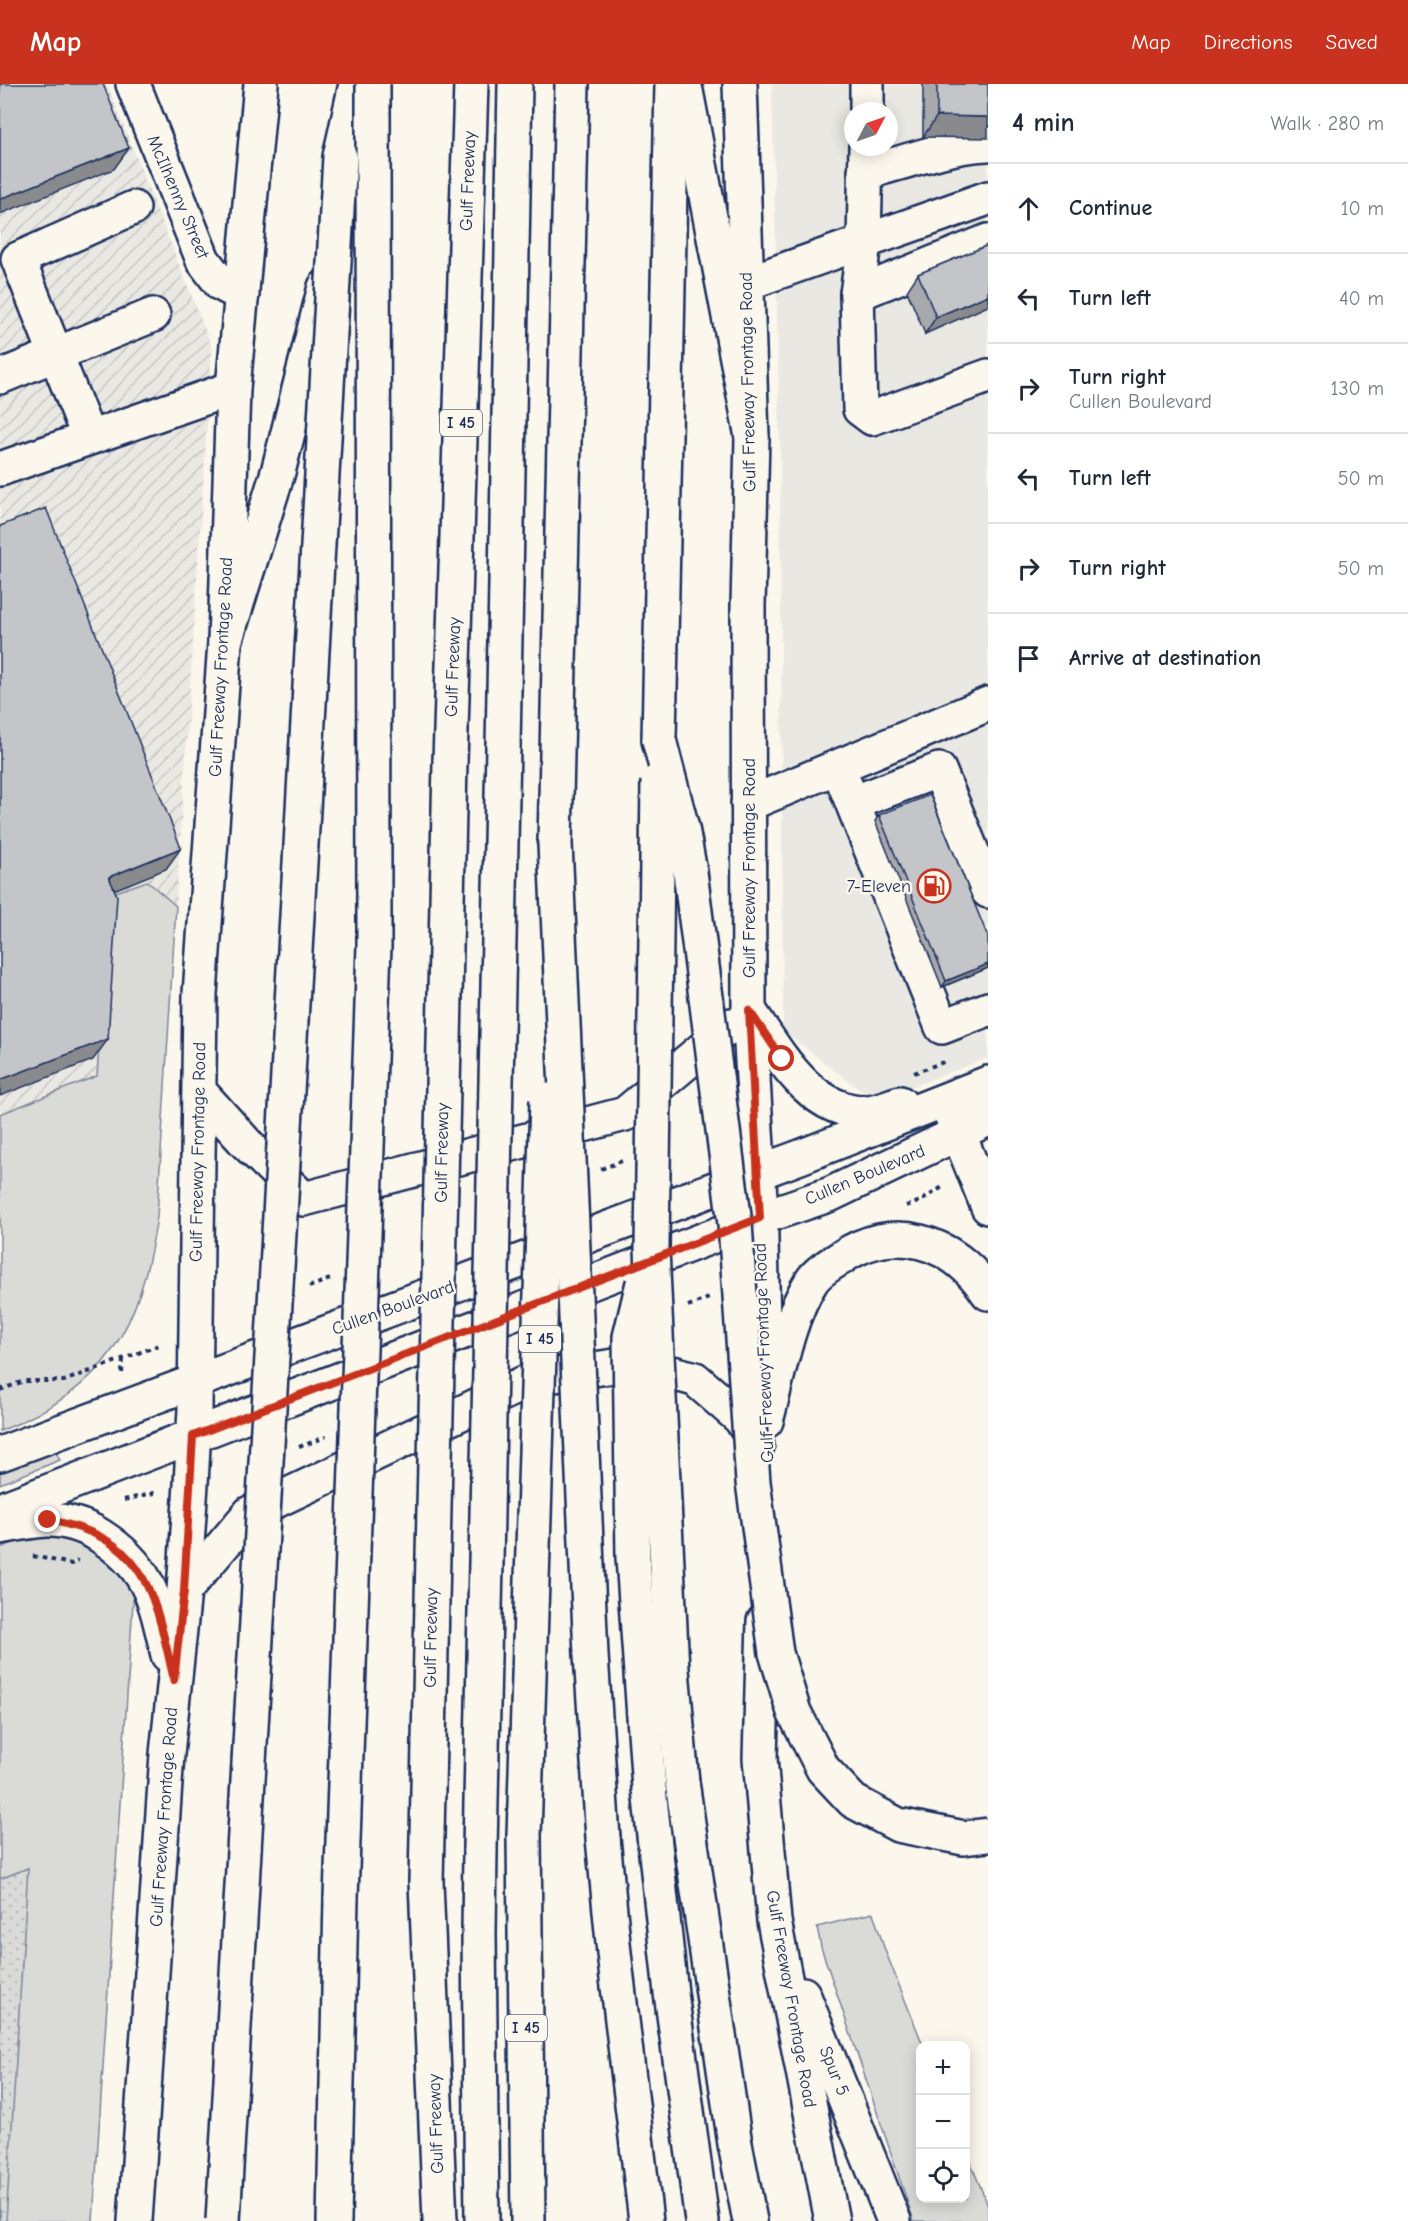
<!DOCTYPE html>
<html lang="en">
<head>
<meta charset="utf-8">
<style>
	:root { --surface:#fff; --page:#f6f6f7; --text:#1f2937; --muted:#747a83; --line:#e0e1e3; --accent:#c8321e }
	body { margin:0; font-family:"Comic Neue",sans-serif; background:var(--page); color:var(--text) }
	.controls { position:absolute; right:18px; bottom:18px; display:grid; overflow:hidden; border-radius:12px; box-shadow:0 3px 15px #0003 }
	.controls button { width:54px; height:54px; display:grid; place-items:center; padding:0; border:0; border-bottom:2px solid var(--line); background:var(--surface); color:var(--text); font:30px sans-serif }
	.compass { position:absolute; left:844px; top:18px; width:54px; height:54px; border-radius:50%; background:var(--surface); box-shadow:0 3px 15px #0003; rotate:49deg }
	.stop { position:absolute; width:18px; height:18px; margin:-14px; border:4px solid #c8321e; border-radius:50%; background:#fff }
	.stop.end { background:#c8321e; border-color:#fff; box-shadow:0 2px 6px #0008 }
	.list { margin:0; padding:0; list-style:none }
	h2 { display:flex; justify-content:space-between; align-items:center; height:78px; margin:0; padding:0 24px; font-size:26px }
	h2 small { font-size:20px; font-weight:400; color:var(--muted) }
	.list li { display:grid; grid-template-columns:39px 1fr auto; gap:18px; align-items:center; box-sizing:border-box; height:90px; padding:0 24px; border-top:2px solid var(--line) }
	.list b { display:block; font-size:22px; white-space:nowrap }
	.list p { margin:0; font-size:20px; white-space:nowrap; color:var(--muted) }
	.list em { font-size:20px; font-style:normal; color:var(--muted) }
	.icon { flex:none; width:33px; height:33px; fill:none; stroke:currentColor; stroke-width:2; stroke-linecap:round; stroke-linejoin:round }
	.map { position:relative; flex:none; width:988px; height:2137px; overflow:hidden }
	header { display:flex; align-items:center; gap:36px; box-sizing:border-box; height:84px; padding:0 30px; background:var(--accent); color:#fff }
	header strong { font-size:28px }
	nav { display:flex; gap:33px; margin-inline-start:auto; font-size:21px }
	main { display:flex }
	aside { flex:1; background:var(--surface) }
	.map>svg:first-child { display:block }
	.built { fill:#eae8e2; fill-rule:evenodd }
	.industrial { fill:url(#industrial-furrows) }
	.grass { fill:#dadad7; stroke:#7a849a; stroke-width:1.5 }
	.park { fill:url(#park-dots); stroke:#7a849a; stroke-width:1.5 }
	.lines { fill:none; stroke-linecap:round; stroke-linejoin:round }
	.minor-casing { stroke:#1b2f5e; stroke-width:38 }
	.major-casing { stroke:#1b2f5e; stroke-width:38 }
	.highway-casing { stroke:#1b2f5e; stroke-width:38 }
	.path { stroke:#1b2f5e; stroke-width:4; stroke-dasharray:4.5 4.5; stroke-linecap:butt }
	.minor { stroke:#fbf7ec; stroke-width:33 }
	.major { stroke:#fbf7ec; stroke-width:33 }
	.highway { stroke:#fbf7ec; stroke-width:33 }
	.highway-bridge-casing { stroke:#1b2f5e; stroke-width:38; stroke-linecap:butt }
	.highway-bridge { stroke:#fbf7ec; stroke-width:33 }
	.wall { fill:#a8a9ad; stroke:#1b2f5e; stroke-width:1.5 }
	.shaded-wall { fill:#888a8d; stroke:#1b2f5e; stroke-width:1.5 }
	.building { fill:#c3c5c9; stroke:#1b2f5e; stroke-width:1.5 }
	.route { stroke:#c8321e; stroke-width:8 }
	.labels { text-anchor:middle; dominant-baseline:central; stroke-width:5; stroke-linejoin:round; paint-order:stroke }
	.shield { fill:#fbf7ec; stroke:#5e6b89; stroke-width:1.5 }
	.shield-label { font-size:16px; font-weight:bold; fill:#1b2f5e }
	.street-label { font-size:18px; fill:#1b2f5e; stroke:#fbf7ec }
	.poi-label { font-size:18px; fill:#1b2f5e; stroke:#fbf7ec; text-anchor:end }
</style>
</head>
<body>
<header>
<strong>Map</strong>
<nav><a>Map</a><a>Directions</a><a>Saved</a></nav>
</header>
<main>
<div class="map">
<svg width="988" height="2137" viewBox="0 0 988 2137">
	<defs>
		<pattern id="industrial-furrows" width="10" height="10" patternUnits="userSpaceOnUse" patternTransform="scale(1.5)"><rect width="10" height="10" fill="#eae8e2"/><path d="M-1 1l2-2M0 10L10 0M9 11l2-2" fill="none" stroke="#c8c7c4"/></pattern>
		<pattern id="park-dots" width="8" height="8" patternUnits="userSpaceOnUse" patternTransform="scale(1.5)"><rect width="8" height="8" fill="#dadad7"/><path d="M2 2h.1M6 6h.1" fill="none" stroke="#babbbb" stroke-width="1.8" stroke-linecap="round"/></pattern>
	</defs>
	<rect width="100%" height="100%" fill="#fbf7ec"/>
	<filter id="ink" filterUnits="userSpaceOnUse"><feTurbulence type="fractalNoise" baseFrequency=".0167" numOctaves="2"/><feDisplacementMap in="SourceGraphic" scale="12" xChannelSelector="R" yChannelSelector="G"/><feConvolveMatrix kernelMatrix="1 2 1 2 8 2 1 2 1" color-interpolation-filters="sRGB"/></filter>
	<g filter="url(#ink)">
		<path class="built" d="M772 0H988V974L875 1017 783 947 780 362ZM853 27H889V63H853Z"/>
		<polygon class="industrial" points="0,0 107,0 212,263 176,822 147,797 108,828 97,992 0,1030"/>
		<g class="grass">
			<path d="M147 797 176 822 157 1133C140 1244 108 1304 0 1347V1030L97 992 108 828 99 814Z"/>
			<polygon points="54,1364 60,1376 0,1400 0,1385"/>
			<polygon points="34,1451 101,1456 134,1503 93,2137 0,2137 0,1464"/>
			<polygon points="873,1829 885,1866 923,1961 920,1962 920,2114 966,2114 966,2067 988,2122 988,2137 914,2137 821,1863 817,1843"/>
		</g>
		<polygon class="park" points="28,1784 6,2137 0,2137 0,1795"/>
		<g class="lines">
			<g class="minor-casing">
				<g id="minor">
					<polyline points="133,0 203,176 221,200 242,211"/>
					<polyline points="867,27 867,0"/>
					<polyline points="866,63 864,159 857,210 860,325 872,334 988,292"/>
					<path d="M865 88C905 79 949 61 988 60"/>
					<polyline points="747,199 988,114"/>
					<polyline points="857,210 988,157"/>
					<polyline points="0,293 153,231"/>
					<polyline points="89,354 18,175 133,124"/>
					<polyline points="0,385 233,304"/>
					<polyline points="838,683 942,943 988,925"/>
					<polyline points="853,719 939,686 988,807"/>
					<polyline points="748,720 988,620"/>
					<path d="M749 926C777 967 810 1030 868 1028 878 1027 890 1022 900 1019"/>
					<polyline points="0,1370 800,1073 988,999"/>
					<polyline points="0,1426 760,1134 831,1110 988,1035"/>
				</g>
			</g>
			<g class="major-casing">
				<g id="major">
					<polyline points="740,0 752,353 748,522 749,926 760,1114 765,1324"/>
					<polyline points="200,1008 246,1059 304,1115 625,1030 731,941"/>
					<path d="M0 1443C15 1440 31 1437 46 1436 63 1435 85 1442 99 1451 151 1484 155 1516 168 1571"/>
					<polyline points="184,1507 250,1429 535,1294 634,1279 695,1295 741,1335 757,1362"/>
					<polyline points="764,1537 760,1674 774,1837 832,2137"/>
					<polyline points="803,1910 894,2137"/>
					<polyline points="135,2137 167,1670 184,1507 191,1400 195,1325 200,910 225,558 233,304 261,0"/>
				</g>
			</g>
			<g class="highway-casing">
				<g id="highway">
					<polyline points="686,7 752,353"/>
					<polyline points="340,73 356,0"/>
					<polyline points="225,558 278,388 325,203"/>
					<polyline points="659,656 672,0"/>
					<polyline points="503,663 515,0"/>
					<polyline points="450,678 471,0"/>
					<polyline points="555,759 572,0"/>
					<polyline points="988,1017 952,1033 988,1123"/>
					<path d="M766 1337C778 1294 787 1236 811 1198 817 1188 829 1181 839 1175 892 1137 953 1156 988 1209"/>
					<polyline points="682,1698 735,2060 750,2137"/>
					<polyline points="649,1705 671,1909 702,2137"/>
					<polyline points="524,1752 528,2137"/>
					<polyline points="603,1754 614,1869 646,2137"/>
					<polyline points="480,1765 479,1850 482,2137"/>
					<polyline points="426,1798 440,2137"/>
					<polyline points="334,2137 341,1814"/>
				</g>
			</g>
			<g class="path">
				<polyline points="914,989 946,977"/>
				<polyline points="601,1085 622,1077"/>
				<polyline points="906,1122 921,1117 944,1102"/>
				<polyline points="309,1203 330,1195"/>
				<polyline points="688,1222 709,1214"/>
				<polyline points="122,1289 123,1275"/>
				<polyline points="0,1306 24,1297 64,1297 162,1260"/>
				<polyline points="299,1363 326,1353"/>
				<polyline points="124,1416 158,1408"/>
				<polyline points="33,1472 71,1480 78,1476"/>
			</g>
			<use href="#minor" class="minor"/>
			<use href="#major" class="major"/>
			<use href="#highway" class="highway"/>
			<g class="highway-bridge-casing">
				<g id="highway-bridge">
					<polyline points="659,656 682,744 690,788 735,1140 753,1398 776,1569 794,1628 823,1685 853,1717 898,1741 964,1754 988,1751"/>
					<polyline points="658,697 652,1165 672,1586 682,1698"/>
					<polyline points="555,759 591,1571 603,1754"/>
					<polyline points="643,1199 630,1253 633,1474 649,1705"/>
					<polyline points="524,1752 547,1016"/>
					<polyline points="480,1765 503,663"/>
					<polyline points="426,1798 450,678"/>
					<polyline points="341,1814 374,862 373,0"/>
					<polyline points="223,2137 340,73"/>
				</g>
			</g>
			<use href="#highway-bridge" class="highway-bridge"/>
		</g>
		<g class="wall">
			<polygon points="923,0 988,0 923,53"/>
			<polygon points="988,161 925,250 907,207 918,190"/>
			<polygon points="879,731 988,853 988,884 942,903 875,737"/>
		</g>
		<g class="shaded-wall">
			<polygon points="937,32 988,33 988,54 923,53"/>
			<polygon points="129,64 114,85 0,130 0,115"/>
			<polygon points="988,211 988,222 925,250 936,233"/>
			<polygon points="181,764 166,785 94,814 109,793"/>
			<polygon points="988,880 988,884 942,903 946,897"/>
			<polygon points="108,955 93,976 0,1012 0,996"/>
		</g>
		<g class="building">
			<polygon points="0,0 103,0 129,64 0,115"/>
			<polygon points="937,0 988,0 988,33 937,32"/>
			<polygon points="988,161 988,211 936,233 918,190"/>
			<polygon points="46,424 181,764 109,793 117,812 108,955 0,996 0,442"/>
			<polygon points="930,711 988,853 988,880 946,897 879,731"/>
		</g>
	</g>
	<g class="lines" filter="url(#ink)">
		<path class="route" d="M48 1436C148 1454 154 1510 174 1596L184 1507 193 1352 760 1134 749 926 782 975"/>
	</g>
	<defs>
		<g id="fuel-ring" transform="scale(1.725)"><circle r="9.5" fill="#fbf7ec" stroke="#c8321e" stroke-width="1.5"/><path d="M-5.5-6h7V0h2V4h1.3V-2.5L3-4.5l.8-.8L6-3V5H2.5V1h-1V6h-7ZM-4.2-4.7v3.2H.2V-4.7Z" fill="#c8321e"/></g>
	</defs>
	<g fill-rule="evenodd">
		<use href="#fuel-ring" x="934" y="802"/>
	</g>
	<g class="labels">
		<g class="shield">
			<rect x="440" y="326" width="42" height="26" rx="4.5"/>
			<rect x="519" y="1242" width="42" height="26" rx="4.5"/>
			<rect x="505" y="1931" width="42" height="26" rx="4.5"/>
		</g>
		<g class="shield-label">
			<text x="461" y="339">I 45</text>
			<text x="540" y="1255">I 45</text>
			<text x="526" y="1944">I 45</text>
		</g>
		<g class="street-label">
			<text transform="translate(468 97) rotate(-88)">Gulf Freeway</text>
			<text transform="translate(178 113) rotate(67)">McIlhenny Street</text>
			<text transform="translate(748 298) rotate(-91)">Gulf Freeway Frontage Road</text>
			<text transform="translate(221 583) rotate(-87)">Gulf Freeway Frontage Road</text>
			<text transform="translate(453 583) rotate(-88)">Gulf Freeway</text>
			<text transform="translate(749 784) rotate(-90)">Gulf Freeway Frontage Road</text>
			<text transform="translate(198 1068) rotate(-89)">Gulf Freeway Frontage Road</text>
			<text transform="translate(442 1069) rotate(-89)">Gulf Freeway</text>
			<text transform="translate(865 1091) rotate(-23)">Cullen Boulevard</text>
			<text transform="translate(393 1224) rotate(-20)">Cullen Boulevard</text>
			<text transform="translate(764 1269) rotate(-92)">Gulf Freeway Frontage Road</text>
			<text transform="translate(431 1554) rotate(-89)">Gulf Freeway</text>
			<text transform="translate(164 1733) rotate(-86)">Gulf Freeway Frontage Road</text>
			<text transform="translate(791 1915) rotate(80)">Gulf Freeway Frontage Road</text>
			<text transform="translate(834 1987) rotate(68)">Spur 5</text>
			<text transform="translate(436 2040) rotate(-92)">Gulf Freeway</text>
		</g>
		<g class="poi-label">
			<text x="911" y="802">7-Eleven</text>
		</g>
	</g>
</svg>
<div class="controls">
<button>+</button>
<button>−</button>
<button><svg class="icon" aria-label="locate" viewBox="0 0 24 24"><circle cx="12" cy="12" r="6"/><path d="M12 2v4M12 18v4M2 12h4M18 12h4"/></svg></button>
</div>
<svg class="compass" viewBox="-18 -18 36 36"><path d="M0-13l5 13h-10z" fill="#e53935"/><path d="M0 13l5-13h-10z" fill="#747a83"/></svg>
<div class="stop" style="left:782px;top:975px"></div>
<div class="stop end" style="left:48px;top:1436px"></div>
</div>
<aside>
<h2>4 min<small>Walk · 280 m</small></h2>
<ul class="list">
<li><svg class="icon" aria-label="ahead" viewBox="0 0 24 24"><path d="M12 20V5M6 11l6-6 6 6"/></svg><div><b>Continue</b></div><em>10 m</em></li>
<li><svg class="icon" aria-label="left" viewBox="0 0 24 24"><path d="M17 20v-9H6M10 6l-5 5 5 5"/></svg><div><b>Turn left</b></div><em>40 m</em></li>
<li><svg class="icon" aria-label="right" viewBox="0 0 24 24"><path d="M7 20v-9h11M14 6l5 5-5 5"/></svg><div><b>Turn right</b><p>Cullen Boulevard</p></div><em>130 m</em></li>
<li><svg class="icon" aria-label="left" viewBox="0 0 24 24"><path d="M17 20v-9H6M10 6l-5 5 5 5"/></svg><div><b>Turn left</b></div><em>50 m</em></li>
<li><svg class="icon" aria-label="right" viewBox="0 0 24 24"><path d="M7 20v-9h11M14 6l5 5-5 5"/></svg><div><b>Turn right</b></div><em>50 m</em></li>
<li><svg class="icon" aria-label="arrive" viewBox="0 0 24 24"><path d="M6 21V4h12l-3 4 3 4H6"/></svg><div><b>Arrive at destination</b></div></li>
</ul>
</aside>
</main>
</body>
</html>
